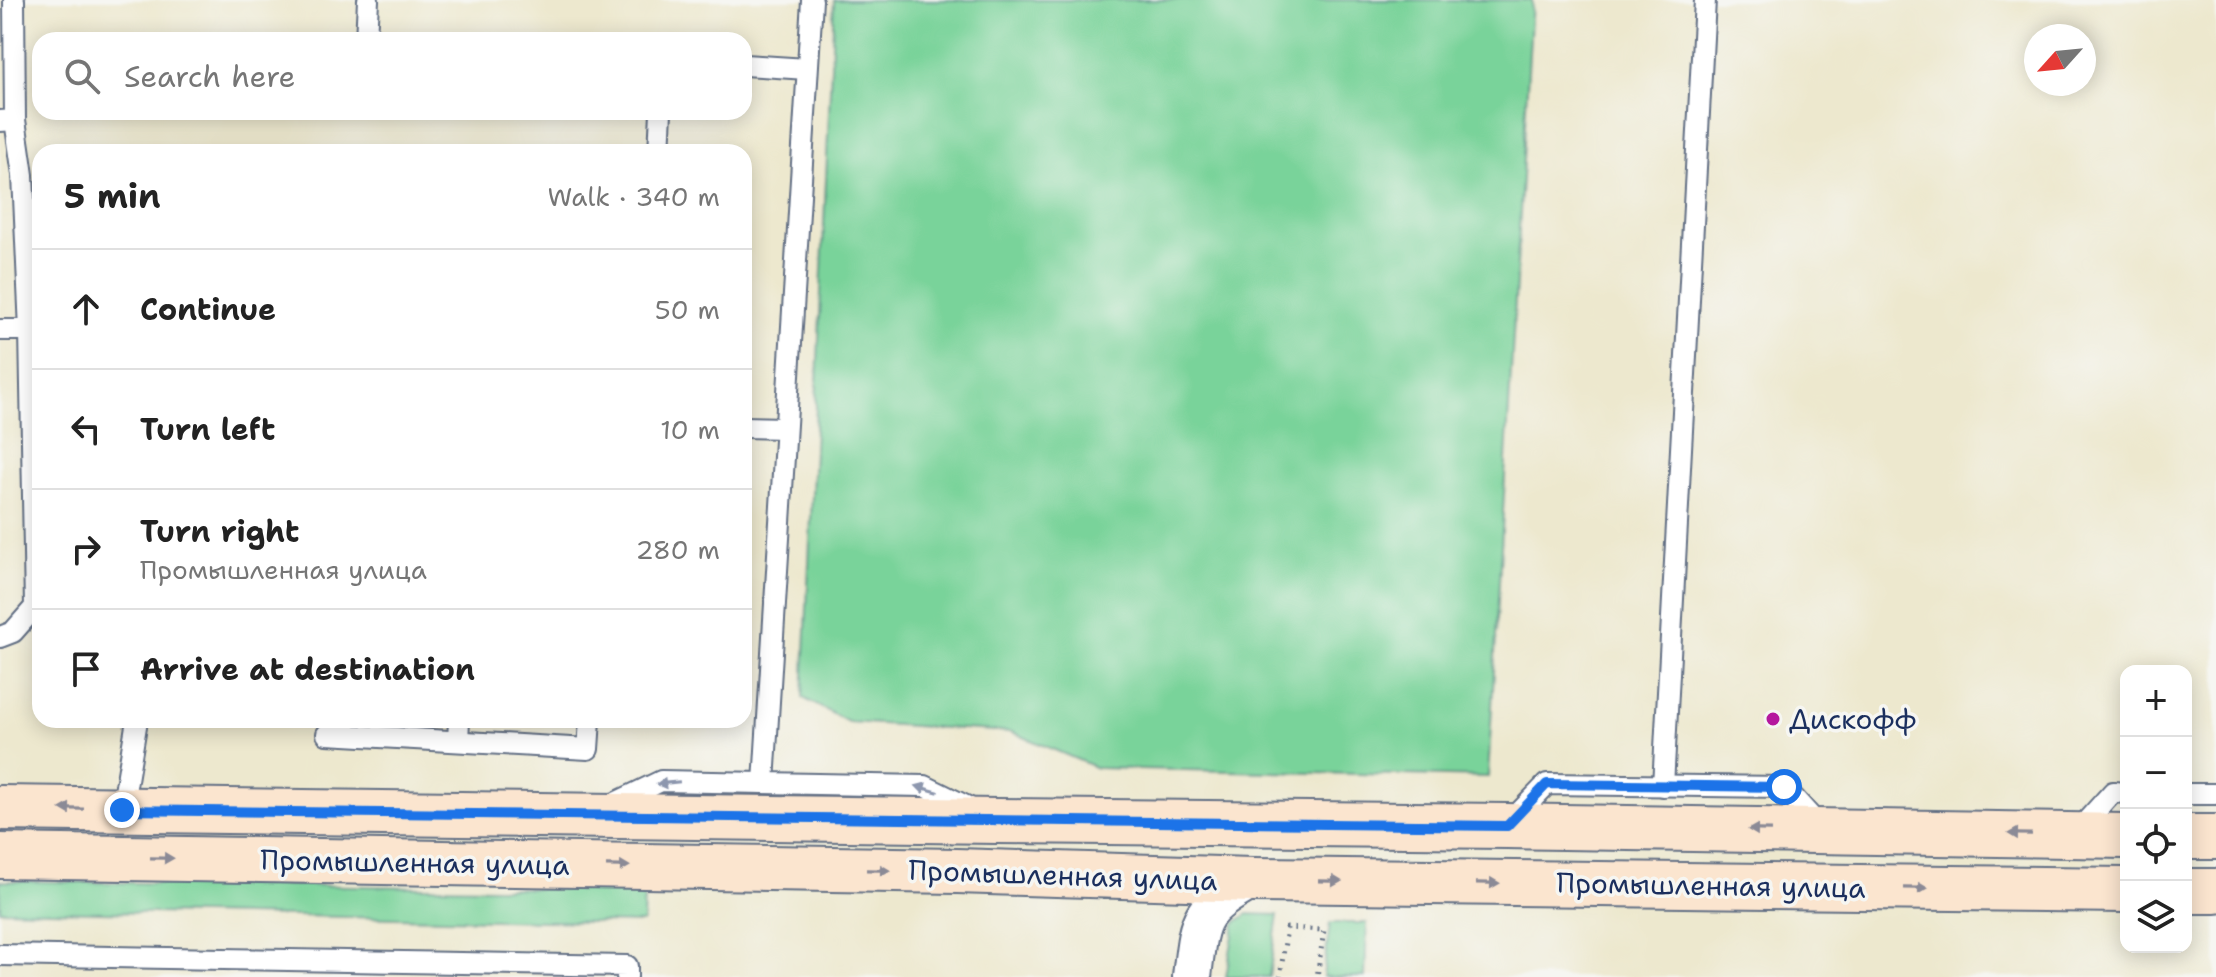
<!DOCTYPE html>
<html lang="en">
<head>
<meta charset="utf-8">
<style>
	:root { --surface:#fff; --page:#f6f6f6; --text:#222; --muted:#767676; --line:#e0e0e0 }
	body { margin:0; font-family:"Shantell Sans",sans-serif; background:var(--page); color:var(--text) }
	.controls { position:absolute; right:24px; bottom:24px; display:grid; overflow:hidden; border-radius:16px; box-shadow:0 4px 20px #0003 }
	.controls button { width:72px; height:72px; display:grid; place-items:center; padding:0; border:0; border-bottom:2px solid var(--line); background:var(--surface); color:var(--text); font:40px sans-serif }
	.compass { position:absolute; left:2024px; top:24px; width:72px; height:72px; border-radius:50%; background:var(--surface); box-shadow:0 4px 20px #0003; rotate:243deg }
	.stop { position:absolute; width:24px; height:24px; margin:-18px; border:6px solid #1a73e8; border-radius:50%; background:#fff }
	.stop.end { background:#1a73e8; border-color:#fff; box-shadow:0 2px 8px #0008 }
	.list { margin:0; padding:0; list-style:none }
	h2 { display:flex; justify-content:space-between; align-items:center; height:104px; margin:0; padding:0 32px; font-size:34px }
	h2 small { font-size:26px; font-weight:400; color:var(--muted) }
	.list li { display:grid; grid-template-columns:52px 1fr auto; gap:24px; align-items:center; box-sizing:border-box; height:120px; padding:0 32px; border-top:2px solid var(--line) }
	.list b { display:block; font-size:30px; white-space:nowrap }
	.list p { margin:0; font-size:26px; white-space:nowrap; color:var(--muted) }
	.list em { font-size:26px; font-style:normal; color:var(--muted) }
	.icon { flex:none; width:44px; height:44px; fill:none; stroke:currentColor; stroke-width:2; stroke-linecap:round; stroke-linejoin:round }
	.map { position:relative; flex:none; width:2216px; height:977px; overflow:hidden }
	.search { position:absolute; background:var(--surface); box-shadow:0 4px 20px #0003; left:32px; top:32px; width:720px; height:88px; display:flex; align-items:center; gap:20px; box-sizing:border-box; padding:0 28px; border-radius:24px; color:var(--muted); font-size:30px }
	.panel { position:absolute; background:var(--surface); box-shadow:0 4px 20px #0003; left:32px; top:144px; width:720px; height:584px; border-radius:24px }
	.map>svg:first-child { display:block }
	.green { fill:#79d39a; stroke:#4a817c; stroke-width:2 }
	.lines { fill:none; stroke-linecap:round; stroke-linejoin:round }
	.lane-casing { stroke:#647085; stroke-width:24 }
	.street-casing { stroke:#647085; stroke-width:42 }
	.secondary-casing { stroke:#647085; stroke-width:48 }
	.path { stroke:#647085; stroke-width:5; stroke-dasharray:2 6; stroke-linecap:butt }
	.lane { stroke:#fff; stroke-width:20 }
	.street { stroke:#fff; stroke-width:38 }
	.secondary { stroke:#fbe5cf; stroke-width:44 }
	.oneway { fill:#8d97ae }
	.oneway2 { fill:#8b8a96 }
	.route { stroke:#1a73e8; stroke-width:10 }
	.poi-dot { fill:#b5179e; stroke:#f6f6f2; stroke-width:3 }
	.labels { text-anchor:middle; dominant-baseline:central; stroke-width:7; stroke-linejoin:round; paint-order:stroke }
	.poi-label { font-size:28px; fill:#1b2f5e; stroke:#f6f6f2; text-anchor:start }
	.street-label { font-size:28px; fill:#1b2f5e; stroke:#f6f6f2 }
</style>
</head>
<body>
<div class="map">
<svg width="2216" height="977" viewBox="0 0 2216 977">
	<rect width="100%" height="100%" fill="#f6f6f2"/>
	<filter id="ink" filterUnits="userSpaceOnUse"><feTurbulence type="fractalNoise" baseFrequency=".0125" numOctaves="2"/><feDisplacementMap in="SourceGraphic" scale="16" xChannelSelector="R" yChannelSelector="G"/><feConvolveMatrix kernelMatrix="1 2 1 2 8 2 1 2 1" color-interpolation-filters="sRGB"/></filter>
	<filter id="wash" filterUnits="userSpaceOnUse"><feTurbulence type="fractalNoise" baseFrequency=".006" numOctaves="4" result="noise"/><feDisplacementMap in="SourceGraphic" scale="32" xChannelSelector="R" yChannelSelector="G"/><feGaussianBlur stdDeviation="1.8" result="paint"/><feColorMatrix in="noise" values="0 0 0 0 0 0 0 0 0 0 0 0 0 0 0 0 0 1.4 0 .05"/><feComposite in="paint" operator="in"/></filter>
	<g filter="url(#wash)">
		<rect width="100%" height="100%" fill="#ede8ce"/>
		<g class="green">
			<polygon points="834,0 1532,0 1488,777 1097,768 1012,732 848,722 803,698"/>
			<polygon points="0,881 644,890 643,923 0,910"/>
			<polygon points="1248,914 1278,915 1269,977 1226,977 1235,923"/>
			<polygon points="1330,923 1367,923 1365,977 1323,977"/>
		</g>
	</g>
	<g filter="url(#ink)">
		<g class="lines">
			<g class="lane-casing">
				<g id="lane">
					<polyline points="366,40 368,0"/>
					<polyline points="744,65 807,69"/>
					<polyline points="0,121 15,120 14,0"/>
					<polyline points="659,152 661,112"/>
					<polyline points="0,330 30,330"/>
					<polyline points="744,427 785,428"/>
					<polyline points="0,637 13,632 35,607 30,330 23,175 15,120"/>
					<polyline points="327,734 588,749 590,720"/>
					<polyline points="458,741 459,720"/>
					<polyline points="764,783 812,0"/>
					<polyline points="1663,786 1705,0"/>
					<polyline points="2186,794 2216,794"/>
					<polyline points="611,805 661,781 764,783 925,786 976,811"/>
					<polyline points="122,810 137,720"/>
					<polyline points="1508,824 1547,784 1784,787 1821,828"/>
					<polyline points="2076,833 2113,792 2126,793"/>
					<polyline points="0,955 627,966 627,977"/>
				</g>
			</g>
			<g class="street-casing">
				<path id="street" d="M1192 977C1199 917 1197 911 1252 880"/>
			</g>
			<g class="secondary-casing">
				<g id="secondary">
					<polyline points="0,808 997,821 1507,826 2126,836"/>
					<polyline points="2186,837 2216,837"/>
					<polyline points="0,856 957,871 1252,880 2126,890"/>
					<polyline points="2186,891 2216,891"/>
				</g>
			</g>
			<polyline class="path" points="1280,977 1287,928 1324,930 1317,977"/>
			<use href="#lane" class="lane"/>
			<use href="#street" class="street"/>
			<use href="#secondary" class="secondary"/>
		</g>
		<defs><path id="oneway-solid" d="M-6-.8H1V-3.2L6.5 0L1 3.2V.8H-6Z" transform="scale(2)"/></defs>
		<g class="oneway">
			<use href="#oneway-solid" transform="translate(668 783) rotate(174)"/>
			<use href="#oneway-solid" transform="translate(927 789) rotate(-164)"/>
		</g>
		<g class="oneway2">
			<use href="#oneway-solid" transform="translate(72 809) rotate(-179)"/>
			<use href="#oneway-solid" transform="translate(1760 830) rotate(-179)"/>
			<use href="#oneway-solid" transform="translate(2020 834) rotate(-179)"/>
			<use href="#oneway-solid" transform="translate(162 858) rotate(1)"/>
			<use href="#oneway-solid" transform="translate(618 866) rotate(1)"/>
			<use href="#oneway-solid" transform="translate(878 870) rotate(1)"/>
			<use href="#oneway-solid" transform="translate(1330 881) rotate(1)"/>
			<use href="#oneway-solid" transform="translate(1488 883) rotate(1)"/>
			<use href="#oneway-solid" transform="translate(1916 888) rotate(1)"/>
		</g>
	</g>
	<g class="lines" filter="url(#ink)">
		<polyline class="route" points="122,810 1507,826 1547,784 1784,787"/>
	</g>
	<circle class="poi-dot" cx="1773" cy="719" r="8"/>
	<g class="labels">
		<g class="poi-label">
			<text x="1789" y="719">Дискофф</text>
		</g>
		<g class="street-label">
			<text transform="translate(415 862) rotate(1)">Промышленная улица</text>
			<text transform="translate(1063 875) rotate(2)">Промышленная улица</text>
			<text transform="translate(1711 885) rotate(1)">Промышленная улица</text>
		</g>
	</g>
</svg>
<div class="controls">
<button>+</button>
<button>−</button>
<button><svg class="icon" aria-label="locate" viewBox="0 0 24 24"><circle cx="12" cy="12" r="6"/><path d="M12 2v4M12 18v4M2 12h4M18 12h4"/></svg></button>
<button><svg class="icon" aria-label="layers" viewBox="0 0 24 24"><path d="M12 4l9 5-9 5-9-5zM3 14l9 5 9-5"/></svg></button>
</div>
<svg class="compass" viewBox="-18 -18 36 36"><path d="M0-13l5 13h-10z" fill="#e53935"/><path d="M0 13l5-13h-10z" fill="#767676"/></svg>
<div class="stop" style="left:1784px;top:787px"></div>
<div class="stop end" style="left:122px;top:810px"></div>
<div class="search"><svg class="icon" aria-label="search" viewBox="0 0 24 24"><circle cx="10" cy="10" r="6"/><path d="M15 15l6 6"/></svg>Search here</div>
<section class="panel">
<h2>5 min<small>Walk · 340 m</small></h2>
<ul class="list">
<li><svg class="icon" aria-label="ahead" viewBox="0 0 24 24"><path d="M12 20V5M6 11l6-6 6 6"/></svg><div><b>Continue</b></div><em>50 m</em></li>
<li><svg class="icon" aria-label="left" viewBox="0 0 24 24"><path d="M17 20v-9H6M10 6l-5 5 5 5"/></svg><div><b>Turn left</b></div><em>10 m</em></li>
<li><svg class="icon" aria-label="right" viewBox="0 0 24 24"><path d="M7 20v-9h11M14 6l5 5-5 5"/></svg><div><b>Turn right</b><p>Промышленная улица</p></div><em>280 m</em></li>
<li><svg class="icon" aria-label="arrive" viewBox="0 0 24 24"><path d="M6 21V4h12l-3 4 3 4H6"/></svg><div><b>Arrive at destination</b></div></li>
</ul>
</section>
</div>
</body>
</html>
